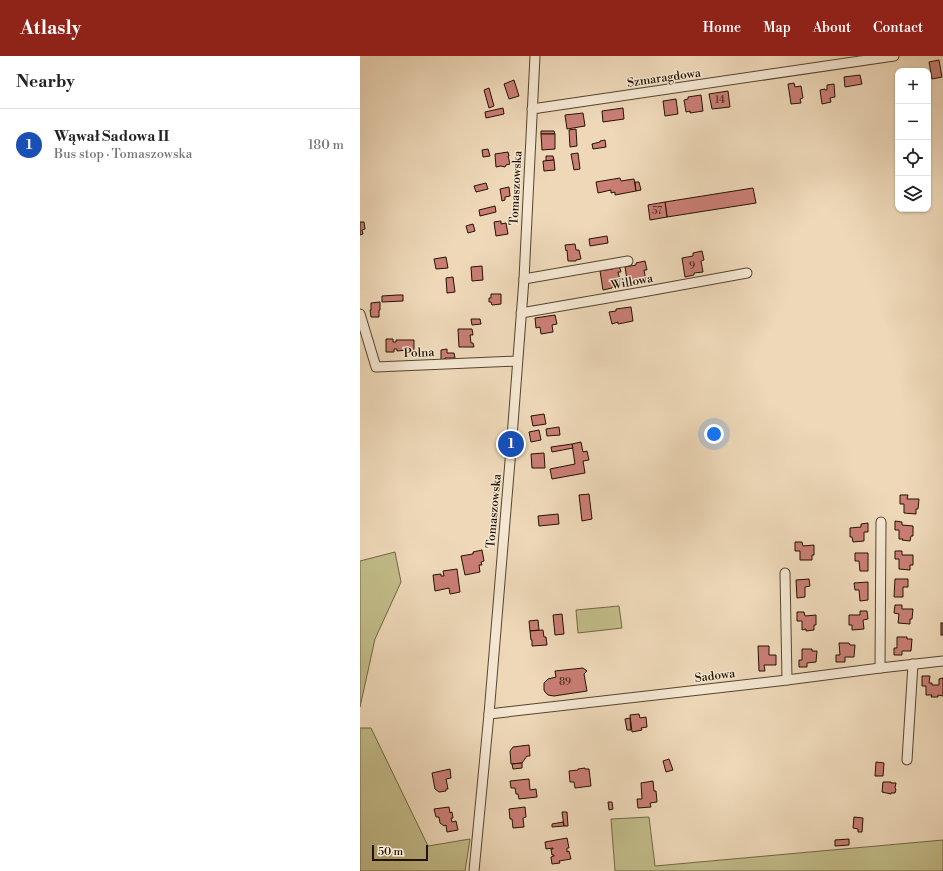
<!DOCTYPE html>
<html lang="en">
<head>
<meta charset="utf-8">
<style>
	:root { --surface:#fff; --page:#f6f6f6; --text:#222; --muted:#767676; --line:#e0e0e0; --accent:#8f2418 }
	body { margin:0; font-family:"Libre Bodoni",serif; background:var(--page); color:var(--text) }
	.controls { position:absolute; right:12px; top:12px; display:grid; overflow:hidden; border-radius:8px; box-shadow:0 1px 3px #0004 }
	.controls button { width:36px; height:36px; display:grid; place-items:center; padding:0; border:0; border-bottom:1px solid var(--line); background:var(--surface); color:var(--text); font:20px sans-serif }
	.scale { position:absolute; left:12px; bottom:10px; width:56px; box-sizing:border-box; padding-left:4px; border:2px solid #221201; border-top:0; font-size:11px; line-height:14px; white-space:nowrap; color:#221201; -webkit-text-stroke:3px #f4e6d1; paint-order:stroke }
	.you { position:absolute; left:354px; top:378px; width:14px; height:14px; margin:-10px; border:3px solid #fff; border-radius:50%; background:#1a73e8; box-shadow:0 0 0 6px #1a73e833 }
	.badge { display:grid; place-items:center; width:26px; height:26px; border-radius:50%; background:var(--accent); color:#fff; font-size:13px; font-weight:700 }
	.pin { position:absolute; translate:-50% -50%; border:2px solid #fff; box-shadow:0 1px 4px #0006 }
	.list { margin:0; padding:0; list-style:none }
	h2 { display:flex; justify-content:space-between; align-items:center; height:52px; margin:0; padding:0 16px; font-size:17px }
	h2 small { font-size:13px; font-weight:400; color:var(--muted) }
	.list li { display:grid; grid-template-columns:26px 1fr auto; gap:12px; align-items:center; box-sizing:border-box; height:72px; padding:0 16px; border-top:1px solid var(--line) }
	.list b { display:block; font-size:15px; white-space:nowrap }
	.list p { margin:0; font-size:13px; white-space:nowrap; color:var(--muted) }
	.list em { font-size:13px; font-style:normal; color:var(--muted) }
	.icon { flex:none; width:22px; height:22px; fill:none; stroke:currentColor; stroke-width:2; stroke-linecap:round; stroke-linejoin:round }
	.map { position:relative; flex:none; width:583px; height:815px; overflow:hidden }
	header { display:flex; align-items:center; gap:24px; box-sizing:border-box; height:56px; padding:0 20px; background:var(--accent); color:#fff }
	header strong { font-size:19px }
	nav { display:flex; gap:22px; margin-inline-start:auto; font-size:14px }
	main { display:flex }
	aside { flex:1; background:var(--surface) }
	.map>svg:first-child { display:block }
	.green { fill:#c1bc89; stroke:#726745 }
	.building { fill:#ca7e75; stroke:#221201 }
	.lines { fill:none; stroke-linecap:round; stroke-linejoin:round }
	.minor-casing { stroke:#55442f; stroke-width:11 }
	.minor { stroke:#f4e6d1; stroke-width:9 }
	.labels { text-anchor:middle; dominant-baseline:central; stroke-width:3; stroke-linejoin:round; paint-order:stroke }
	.number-label { font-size:10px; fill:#4c2d1e }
	.street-label { font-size:12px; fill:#221201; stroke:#f4e6d1 }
</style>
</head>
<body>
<header>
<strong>Atlasly</strong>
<nav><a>Home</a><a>Map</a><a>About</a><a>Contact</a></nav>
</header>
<main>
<aside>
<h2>Nearby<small></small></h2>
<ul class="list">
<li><span class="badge" style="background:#1a4fb4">1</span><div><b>Wąwał Sadowa II</b><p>Bus stop · Tomaszowska</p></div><em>180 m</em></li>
</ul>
</aside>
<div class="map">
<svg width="583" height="815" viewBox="0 0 583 815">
	<rect width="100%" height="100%" fill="#eed8b8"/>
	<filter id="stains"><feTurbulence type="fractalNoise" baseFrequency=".005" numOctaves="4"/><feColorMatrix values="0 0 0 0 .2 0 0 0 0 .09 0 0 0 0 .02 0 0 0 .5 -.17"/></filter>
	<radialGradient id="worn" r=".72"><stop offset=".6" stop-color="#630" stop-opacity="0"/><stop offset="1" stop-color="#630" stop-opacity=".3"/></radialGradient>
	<g class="green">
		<polygon points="35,496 41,526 15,583 0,651 0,505"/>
		<polygon points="259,550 262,572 218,577 216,554"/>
		<polygon points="0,672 11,672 68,790 110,783 105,815 0,815"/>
		<polygon points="289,761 295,810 583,784 583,815 255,815 251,763"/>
	</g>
	<g class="building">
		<polygon points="579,4 582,21 572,23 569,6"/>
		<polygon points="500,19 502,28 485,31 484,21"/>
		<polygon points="154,24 159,40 149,43 144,28"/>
		<polygon points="434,27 435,31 441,30 443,42 440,43 441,47 431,48 428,28"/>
		<polygon points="474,28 475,41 470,42 471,46 462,48 460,34 465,33 465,34 467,34 467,29"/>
		<polygon points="129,32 134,50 129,52 124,34"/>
		<polygon points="368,35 370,51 352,53 349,38"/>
		<polygon points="341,39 343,55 330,57 330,55 326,56 324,44 328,43 328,41"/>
		<polygon points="316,43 318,58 305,60 303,45"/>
		<polygon points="143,52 144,58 126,62 125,56"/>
		<polygon points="263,52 264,63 243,66 242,55"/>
		<polygon points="223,57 225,70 207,73 205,59"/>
		<polygon points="216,73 217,90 210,91 209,74"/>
		<polygon points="181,75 194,75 195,78 181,78"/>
		<polygon points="181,78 195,78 195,93 182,94"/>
		<polygon points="245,84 246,91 233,93 232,88 240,86 240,85"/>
		<polygon points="128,93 130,100 123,101 122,94"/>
		<polygon points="148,96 149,100 148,100 150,108 146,109 145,111 141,110 136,111 135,98"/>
		<polygon points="218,97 220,113 214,114 211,98"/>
		<polygon points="186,100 193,100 194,104 186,105"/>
		<polygon points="194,104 195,114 184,115 183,105"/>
		<polygon points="260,122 261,125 274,123 276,135 255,139 255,136 251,137 251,134 238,137 236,126"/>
		<polygon points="275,126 279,126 281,134 276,135"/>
		<polygon points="126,127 128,133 116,136 114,130"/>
		<polygon points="149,131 150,140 145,141 145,144 142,145 140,133"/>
		<polygon points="393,132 396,147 307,161 305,146"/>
		<polygon points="305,146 307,161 290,164 288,149"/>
		<polygon points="135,150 136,156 120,160 119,154"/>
		<polygon points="141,165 141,168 146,167 148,178 136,180 134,166"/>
		<polygon points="0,166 4,166 5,173 2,174 3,178 0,179"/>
		<polygon points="113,168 115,175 108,177 106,170"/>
		<polygon points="247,180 248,187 230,190 229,183"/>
		<polygon points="215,188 216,194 219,194 221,203 216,204 216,205 208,205 207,194 206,195 205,189"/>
		<polygon points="342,195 344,204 341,205 343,216 334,217 334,219 325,221 322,202 333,200 333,197"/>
		<polygon points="86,201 88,212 76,213 74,203"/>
		<polygon points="285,205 287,214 284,214 286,225 277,227 277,229 268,230 265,211 276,209 276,207"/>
		<polygon points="259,209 261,216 258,216 261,229 252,231 252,232 243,234 240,215 253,213 253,211"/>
		<polygon points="122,210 123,224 112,225 111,211"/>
		<polygon points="93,221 95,236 87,237 86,222"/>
		<polygon points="131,238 141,238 141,248 132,249 131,246 129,246 129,242 131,242"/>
		<polygon points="38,239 43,239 43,245 22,246 22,240"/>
		<polygon points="20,246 20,254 19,254 19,261 11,261 10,254 11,254 11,247"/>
		<polygon points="271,251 273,265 258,268 258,266 252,268 249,256 256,255 256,253"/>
		<polygon points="195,259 197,268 192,269 193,276 181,278 180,271 176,272 175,262"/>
		<polygon points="111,263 120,263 121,268 112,269"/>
		<polygon points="98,273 112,273 113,279 110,279 111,287 113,287 114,291 99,291"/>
		<polygon points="26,283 33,283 33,286 36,286 36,284 54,284 54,295 47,296 47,294 37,295 37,293 34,293 34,296 26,296"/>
		<polygon points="87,293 87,297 94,297 95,302 85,302 85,303 81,304 81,294"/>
		<polygon points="184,358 186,368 173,370 171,360"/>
		<polygon points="199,371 200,379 187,380 186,373"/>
		<polygon points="179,374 181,384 171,386 169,376"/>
		<polygon points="221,386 223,396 227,395 229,404 223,405 225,417 192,423 190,413 215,408 212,388"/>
		<polygon points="212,388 213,392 192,396 191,391"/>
		<polygon points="184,397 185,412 172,412 171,398"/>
		<polygon points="229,438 232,463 222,465 219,439"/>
		<polygon points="540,439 548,439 547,443 559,443 558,453 556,453 556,458 544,457 544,448 540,448"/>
		<polygon points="198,458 199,468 179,470 178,460"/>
		<polygon points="535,465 542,466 542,469 553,470 553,480 551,480 550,485 542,484 543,483 539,483 539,474 535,474"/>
		<polygon points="508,467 508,476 504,476 504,485 493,486 492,481 490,481 490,472 501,471 501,468"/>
		<polygon points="435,486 442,486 443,490 454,489 454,499 452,499 452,504 440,504 440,495 435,495"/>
		<polygon points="122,494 124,505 121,506 122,509 119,509 120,516 105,519 101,500 113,498 113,496"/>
		<polygon points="535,495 542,495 542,499 553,499 553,509 550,509 550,514 539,513 539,503 535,503"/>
		<polygon points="495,497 508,497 508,515 500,515 499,505 495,505"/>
		<polygon points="97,513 100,536 90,538 89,532 75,535 73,519 81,518 81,520 84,520 83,515"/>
		<polygon points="449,523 450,530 445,531 445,541 437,542 436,524"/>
		<polygon points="535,523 548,523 548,531 543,531 543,541 534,541"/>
		<polygon points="508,526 508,544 500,545 499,534 495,534 494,527"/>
		<polygon points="535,549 542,549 542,553 553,553 552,563 550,563 550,568 538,567 539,558 534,557"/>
		<polygon points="500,555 507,555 508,563 503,564 504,573 492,574 492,569 489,569 489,559 500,559"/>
		<polygon points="437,556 444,556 445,560 456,559 456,569 454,569 454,574 446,575 446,573 442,574 442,565 437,565"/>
		<polygon points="202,558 204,578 195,579 193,559"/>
		<polygon points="178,564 179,574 170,575 169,565"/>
		<rect x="581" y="567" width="2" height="12"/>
		<polygon points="183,574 184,581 186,581 187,589 172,590 172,584 171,584 170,575"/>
		<polygon points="537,581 547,581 547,583 552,583 551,595 542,595 542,599 534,599 534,592 537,592"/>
		<polygon points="479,587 489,587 490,589 495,589 494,601 485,601 485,606 476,606 476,599 480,599"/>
		<polygon points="398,590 409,590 409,599 416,599 416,609 404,609 405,615 399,615"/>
		<polygon points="442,593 452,593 452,595 457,595 456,606 447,607 447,611 439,611 439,604 442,604"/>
		<polygon points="223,612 227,615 224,618 227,635 194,640 188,639 185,636 184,634 184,627 188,623 196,621 195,615"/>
		<polygon points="562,620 570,620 569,627 572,627 572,629 579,629 579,623 583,622 583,640 578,639 578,641 571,641 572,639 566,639 566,630 562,630"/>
		<polygon points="279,658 280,662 286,661 287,671 281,672 282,674 272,676 270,659"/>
		<polygon points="270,662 271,674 267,674 265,663"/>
		<polygon points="169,689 170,700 167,700 162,707 151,708 150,695 153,691"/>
		<polygon points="309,703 313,714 306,716 303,705"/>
		<polygon points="516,706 524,707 523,720 515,720"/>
		<polygon points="162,707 162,712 153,713 152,708"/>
		<polygon points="225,712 225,713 229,713 231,730 215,732 214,726 210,726 209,715 218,714 218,713"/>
		<polygon points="90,713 91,722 86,723 88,733 86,733 86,735 79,736 75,733 72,717"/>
		<polygon points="169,723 170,734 176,733 177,741 159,743 158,738 156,738 155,732 151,732 150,725"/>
		<polygon points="293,725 294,735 296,735 297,746 290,747 291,751 278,752 277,743 282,743 281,727"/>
		<polygon points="523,726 531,726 531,727 536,727 535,732 536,733 535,737 531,737 531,738 522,736"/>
		<polygon points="248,746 252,746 253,753 249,754"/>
		<polygon points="89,751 90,757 92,756 93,762 91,762 92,766 96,765 98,774 87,776 86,769 84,770 80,767 79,761 76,761 74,753"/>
		<polygon points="165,751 166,761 163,762 164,771 153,772 152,763 150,763 149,753"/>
		<polygon points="202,756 207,756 208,770 204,770"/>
		<polygon points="494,761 503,762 502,776 498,776 498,773 493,772"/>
		<polygon points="203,766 204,770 192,771 192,768"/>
		<polygon points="207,782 209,792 207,792 207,796 209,795 211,803 199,805 200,807 192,808 191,801 194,800 194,799 192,799 191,793 193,793 193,792 186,793 185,786"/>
		<polygon points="489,783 489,789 475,790 475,784"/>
	</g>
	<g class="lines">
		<g class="minor-casing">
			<g id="minor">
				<polyline points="172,53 534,0"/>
				<polyline points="164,223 268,205"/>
				<polyline points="161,257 288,235 387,217"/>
				<polyline points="0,258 16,311 157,305"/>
				<polyline points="425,517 427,624"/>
				<polyline points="520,612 521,466"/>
				<polyline points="129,658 427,624 520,612 583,605"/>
				<polyline points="547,704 553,608"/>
				<polyline points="114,815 129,658 152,381 164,223 175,0"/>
			</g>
		</g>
		<use href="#minor" class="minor"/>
	</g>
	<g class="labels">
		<g class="number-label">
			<text x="360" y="44">14</text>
			<text x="297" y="155">57</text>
			<text x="332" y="210">9</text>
			<text x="205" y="626">89</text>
		</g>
		<g class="street-label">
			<text transform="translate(304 22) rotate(-8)">Szmaragdowa</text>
			<text transform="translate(156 132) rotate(-87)">Tomaszowska</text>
			<text transform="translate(272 226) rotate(-10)">Willowa</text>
			<text transform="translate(59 297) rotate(-2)">Polna</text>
			<text transform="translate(134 455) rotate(-85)">Tomaszowska</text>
			<text transform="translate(355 620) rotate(-7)">Sadowa</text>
		</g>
	</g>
	<rect width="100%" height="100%" filter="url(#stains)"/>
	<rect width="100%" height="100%" fill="url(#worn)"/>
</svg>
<div class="controls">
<button>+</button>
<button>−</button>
<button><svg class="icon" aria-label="locate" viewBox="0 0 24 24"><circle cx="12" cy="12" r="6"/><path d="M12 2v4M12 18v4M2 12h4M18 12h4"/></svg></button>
<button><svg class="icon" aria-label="layers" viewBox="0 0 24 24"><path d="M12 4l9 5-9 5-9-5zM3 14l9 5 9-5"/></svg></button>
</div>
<div class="scale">50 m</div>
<div class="you"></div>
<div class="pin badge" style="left:151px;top:388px;background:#1a4fb4">1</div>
</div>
</main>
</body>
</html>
